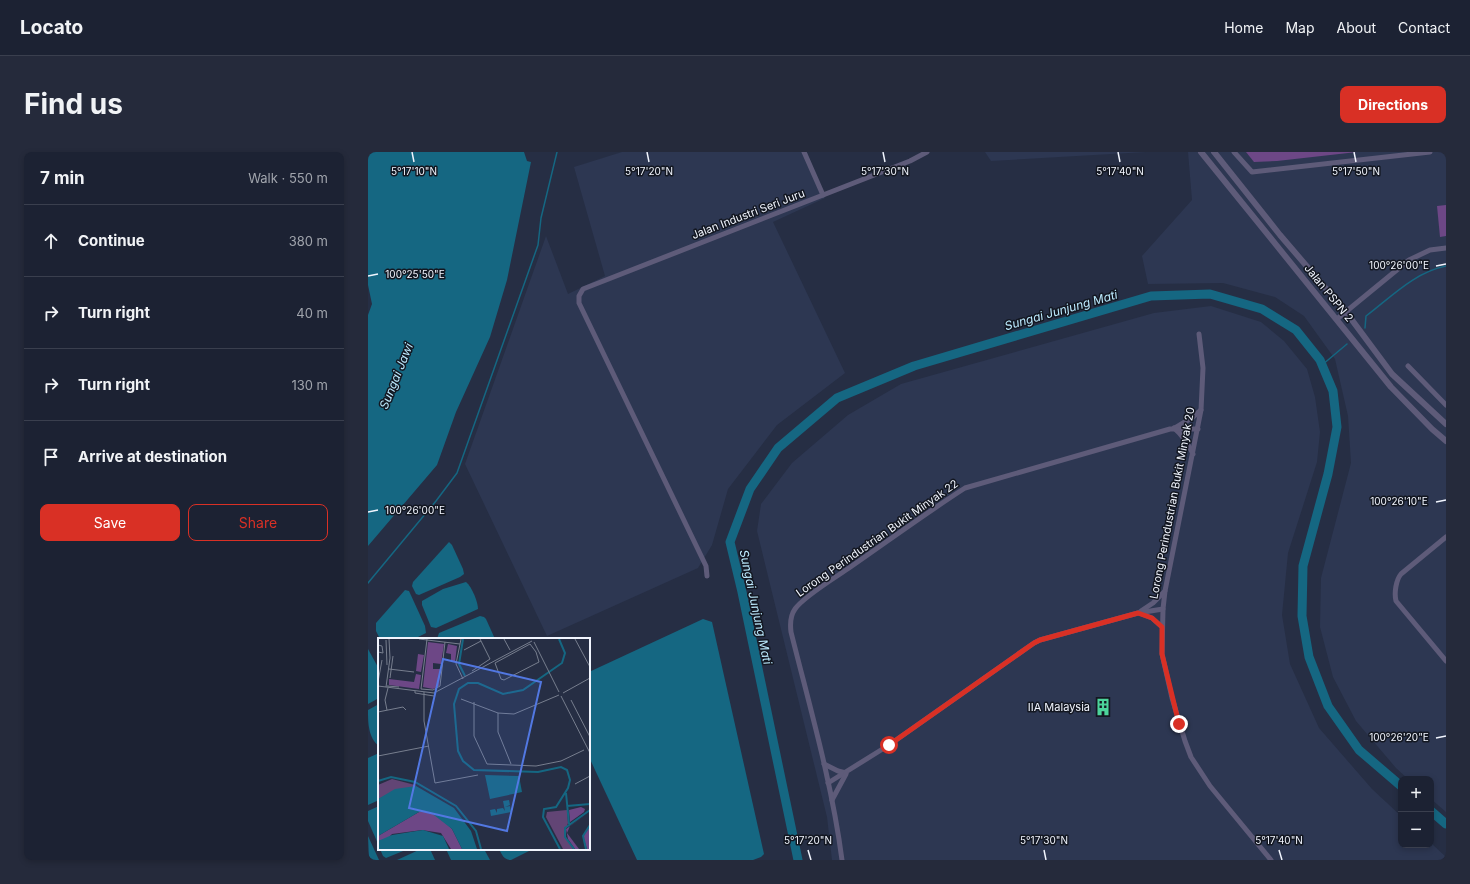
<!DOCTYPE html>
<html lang="en">
<head>
<meta charset="utf-8">
<style>
	:root { --surface:#1c2233; --page:#252a3b; --text:#f1f3f6; --muted:#a0a4ac; --line:#3a3f4e; --accent:#d93025 }
	body { margin:0; font-family:Inter,sans-serif; background:var(--page); color:var(--text) }
	.controls { position:absolute; right:12px; bottom:12px; display:grid; overflow:hidden; border-radius:8px; box-shadow:0 2px 6px #0003 }
	.controls button { width:36px; height:36px; display:grid; place-items:center; padding:0; border:0; border-bottom:1px solid var(--line); background:var(--surface); color:var(--text); font:20px sans-serif }
	.stop { position:absolute; width:12px; height:12px; margin:-9px; border:3px solid #d93025; border-radius:50%; background:#fff }
	.stop.end { background:#d93025; border-color:#fff; box-shadow:0 1px 4px #0008 }
	.list { margin:0; padding:0; list-style:none }
	h2 { display:flex; justify-content:space-between; align-items:center; height:52px; margin:0; padding:0 16px; font-size:17px }
	h2 small { font-size:13px; font-weight:400; color:var(--muted) }
	.list li { display:grid; grid-template-columns:26px 1fr auto; gap:12px; align-items:center; box-sizing:border-box; height:72px; padding:0 16px; border-top:1px solid var(--line) }
	.list b { display:block; font-size:15px; white-space:nowrap }
	.list em { font-size:13px; font-style:normal; color:var(--muted) }
	.actions { display:flex; gap:8px; padding:12px 16px }
	.actions a { flex:1; padding:9px 0; border:1px solid var(--accent); border-radius:8px; text-align:center; font-size:14px; color:var(--accent) }
	.actions .main { background:var(--accent); color:#fff }
	.icon { flex:none; width:22px; height:22px; fill:none; stroke:currentColor; stroke-width:2; stroke-linecap:round; stroke-linejoin:round }
	.map { position:relative; flex:none; width:1078px; height:708px; overflow:hidden; border-radius:8px }
	header { display:flex; align-items:center; gap:24px; box-sizing:border-box; height:56px; padding:0 20px; background:var(--surface); border-bottom:1px solid var(--line) }
	header strong { font-size:19px }
	nav { display:flex; gap:22px; margin-inline-start:auto; font-size:14px }
	.intro { display:flex; align-items:center; justify-content:space-between; box-sizing:border-box; height:96px; padding:0 24px }
	h1 { margin:0; font-size:28px }
	.button { padding:10px 18px; border-radius:8px; background:var(--accent); color:#fff; font-size:14px; font-weight:700 }
	main { display:flex; gap:24px; padding:0 24px }
	aside { flex:1; background:var(--surface); border-radius:8px; box-shadow:0 2px 6px #0003 }
	.map>svg:first-child { display:block }
	.built { fill:#2d3752 }
	.forest { fill:#6d4786 }
	.water { fill:#156782 }
	.lines { fill:none; stroke-linecap:round; stroke-linejoin:round }
	.stream { stroke:#156782; stroke-width:1.5 }
	.river { stroke:#156782; stroke-width:9 }
	.minor { stroke:#5e5b79; stroke-width:5 }
	.tertiary { stroke:#5e5b79; stroke-width:6 }
	.route { stroke:#d93025; stroke-width:5 }
	.ticks { fill:none; stroke:#f1f5fe; stroke-width:1.5 }
	.labels { text-anchor:middle; dominant-baseline:central; stroke-width:3; stroke-linejoin:round; paint-order:stroke }
	.street-label { font-size:11px; fill:#f1f5fe; stroke:#131721 }
	.poi-label { font-size:11px; fill:#f1f5fe; stroke:#131721; text-anchor:end }
	.water-label { font-size:12px; font-style:italic; fill:#bceafe; stroke:#131721 }
	.inset-river { fill:none; stroke:#156782; stroke-width:2 }
	.inset-road { fill:none; stroke:#777e8e; stroke-width:1 }
	.view { fill:#5278e2; fill-opacity:0.15; stroke:#5278e2; stroke-width:2 }
	.inset-edge { fill:none; stroke:#f1f5fe; stroke-width:2 }
	.ticks-label { font-size:10px; text-anchor:middle; fill:#f1f5fe; stroke:#131721; stroke-width:3; stroke-linejoin:round; paint-order:stroke }
</style>
</head>
<body>
<header>
<strong>Locato</strong>
<nav><a>Home</a><a>Map</a><a>About</a><a>Contact</a></nav>
</header>
<div class="intro"><h1>Find us</h1><a class="button">Directions</a></div>
<main>
<aside>
<h2>7 min<small>Walk · 550 m</small></h2>
<ul class="list">
<li><svg class="icon" aria-label="ahead" viewBox="0 0 24 24"><path d="M12 20V5M6 11l6-6 6 6"/></svg><div><b>Continue</b></div><em>380 m</em></li>
<li><svg class="icon" aria-label="right" viewBox="0 0 24 24"><path d="M7 20v-9h11M14 6l5 5-5 5"/></svg><div><b>Turn right</b></div><em>40 m</em></li>
<li><svg class="icon" aria-label="right" viewBox="0 0 24 24"><path d="M7 20v-9h11M14 6l5 5-5 5"/></svg><div><b>Turn right</b></div><em>130 m</em></li>
<li><svg class="icon" aria-label="arrive" viewBox="0 0 24 24"><path d="M6 21V4h12l-3 4 3 4H6"/></svg><div><b>Arrive at destination</b></div></li>
</ul>
<div class="actions"><a class="main">Save</a><a>Share</a></div>
</aside>
<div class="map">
<svg width="1078" height="708" viewBox="0 0 1078 708">
	<rect width="100%" height="100%" fill="#262e44"/>
	<g class="built">
		<polygon points="254,0 439,0 457,46 405,70 477,221 409,273 360,337 344,393 330,416 179,484 97,312 178,84 200,142 237,124 206,15"/>
		<polygon points="617,0 778,0 623,9"/>
		<polygon points="820,0 1078,0 1078,660 1063,647 1063,627 1040,627 1028,616 988,569 965,525 952,475 953,426 983,311 980,264 967,207 936,164 907,145 855,131 780,132 774,104 824,48"/>
		<polygon points="843,154 893,170 916,189 939,217 947,245 952,280 949,310 920,401 914,463 922,512 951,576 1004,637 1033,664 1033,693 1063,693 1063,691 1078,705 1078,708 464,708 459,665 389,379 393,352 424,311 480,263 533,232 786,161"/>
	</g>
	<g class="forest">
		<polygon points="878,0 989,0 909,9 886,10"/>
		<polygon points="1078,53 1078,84 1072,85 1069,54"/>
	</g>
	<g class="water">
		<polygon points="0,0 156,0 159,9 163,10 139,128 122,185 88,260 69,313 0,394 0,163 4,152 0,133"/>
		<polygon points="81,390 84,393 95,417 96,422 92,425 51,443 48,442 44,434 45,430"/>
		<path d="M98 430C104 435 110 450 110 457L68 476 63 475 54 453V449L75 437Z"/>
		<polygon points="37,438 41,439 57,474 58,481 46,487 12,487 8,479 8,471"/>
		<polygon points="112,464 116,465 118,467 127,487 69,487 71,481"/>
		<polygon points="335,467 344,470 396,702 393,705 385,708 269,708 221,605 221,520"/>
		<polygon points="0,497 11,517 11,546 0,552"/>
		<path d="M11 552V594C0 586 0 570 0 558Z"/>
		<polygon points="11,601 11,648 0,653 0,606"/>
		<polygon points="11,654 11,694 0,669 0,659"/>
		<polygon points="0,684 11,708 1,708"/>
		<polygon points="12,697 40,697 18,706 15,704"/>
		<polygon points="53,697 62,697 67,708 29,708"/>
		<polygon points="78,697 116,697 122,708 83,708"/>
		<path d="M131 697H165L143 708C136 708 134 703 131 697Z"/>
	</g>
	<g class="lines">
		<g class="stream">
			<path d="M997 176 998 164C1023 145 1047 120 1078 114"/>
			<polyline points="954,213 979,192"/>
			<polyline points="0,431 68,349 89,321 170,93 173,66 189,0"/>
		</g>
		<g class="river">
			<polyline points="1063,659 1078,672"/>
			<polyline points="430,708 374,440 362,390 382,337 410,296 469,246 546,214 783,144 842,142 894,157 928,178 952,208 965,239 969,275 960,322 935,414 934,464 941,505 960,554 991,598 1033,634"/>
		</g>
		<g class="minor">
			<polyline points="436,0 455,43"/>
			<polyline points="866,0 884,20 1062,0"/>
			<polyline points="969,167 1041,108 1062,98 1078,96"/>
			<polyline points="831,182 835,216 833,258 797,439 795,457 794,502 804,546 817,589 823,605 842,634 903,708"/>
			<polyline points="1040,214 1078,253"/>
			<path d="M806 276C815 284 820 291 825 302"/>
			<polyline points="807,276 825,265 833,258"/>
			<path d="M1078 385 1033 422C1028 428 1026 441 1028 449L1078 509"/>
			<polyline points="339,424 338,414 211,151 211,144 215,137 542,9 559,0"/>
			<polyline points="773,459 785,451 797,439"/>
			<polyline points="771,461 784,466 794,475"/>
			<polyline points="456,612 470,619 478,621"/>
			<polyline points="460,631 521,593 666,491 672,488 770,461 795,457"/>
			<polyline points="464,648 478,622"/>
			<path d="M474 708C464 631 442 556 423 480 422 472 422 464 427 457 435 445 468 425 481 416 520 389 558 361 597 336L802 277H830"/>
		</g>
		<g class="tertiary">
			<polyline points="833,0 1023,235 1064,277 1078,289"/>
			<polyline points="846,0 912,83 978,160 1024,222 1078,272"/>
		</g>
	</g>
	<g class="lines">
		<polyline class="route" points="521,593 666,491 672,488 770,461 784,466 794,475 794,502 811,572"/>
	</g>
	<path class="ticks" d="M44 0 46 10M279 0 281 10M515 0 517 10M750 0 752 10M986 0 988 10M1068 114 1078 112M0 124 10 122M1068 350 1078 348M0 360 10 358M1068 586 1078 584M440 698 443 708M676 698 678 708M911 698 914 708"/>
	<defs>
		<g id="building-bare" transform="scale(1.38)"><path d="M-4-6H4V6H1V3H-1V6H-4ZM-2.5-4.3h1.7v1.8h-1.7ZM.8-4.3h1.7v1.8H.8ZM-2.5-1h1.7V.8h-1.7ZM.8-1h1.7V.8H.8Z" fill="#4cd49b" stroke="#131721" stroke-width="2.5" paint-order="stroke"/></g>
	</defs>
	<g fill-rule="evenodd">
		<use href="#building-bare" x="735" y="555"/>
	</g>
	<g class="labels">
		<g class="street-label">
			<text transform="translate(380 62) rotate(-21)">Jalan Industri Seri Juru</text>
			<text transform="translate(961 141) rotate(51)">Jalan PSPN 2</text>
			<text transform="translate(804 351) rotate(-79)">Lorong Perindustrian Bukit Minyak 20</text>
			<text transform="translate(509 386) rotate(-35)">Lorong Perindustrian Bukit Minyak 22</text>
		</g>
		<g class="poi-label">
			<text x="722" y="555">IIA Malaysia</text>
		</g>
		<g class="water-label">
			<text transform="translate(693 158) rotate(-16)">Sungai Junjung Mati</text>
			<text transform="translate(28 224) rotate(-68)">Sungai Jawi</text>
			<text transform="translate(388 455) rotate(78)">Sungai Junjung Mati</text>
		</g>
	</g>
	<g transform="translate(10 486)">
		<rect width="212" height="212" fill="#262e44"/>
		<path d="M14 141 37 147 38 148 0 161V147ZM189 172 190 185 186 196 195 211H185L168 179 169 174Z" fill="#624575"/>
		<path d="M50 4 66 6 63 26 55 25V31H63L61 48 55 51 45 49ZM70 6 79 8 77 24H73V16L68 15ZM40 16 46 17 43 34 38 33ZM38 36 43 37 41 51 11 47V41L36 44ZM203 169 207 171 206 174 192 184 191 172ZM41 174H52L63 181 74 191 84 211H73L63 195 44 192 14 196 8 202 0 203V198ZM212 174 192 188 189 195 201 211H197L190 201 188 191ZM212 188V211H209L205 198Z" fill="#6d4786"/>
		<path d="M107 137 141 138 144 154 112 161ZM38 148 76 170 93 193 99 211H84L74 191 52 174H41L0 198V161L17 151ZM131 162 132 167 127 169 132 168 133 174 113 178 112 172 117 171 119 175V171L125 170 127 173 125 163ZM45 192 65 198 71 211H0V203L14 197Z" fill="#156782"/>
		<path class="inset-river" d="M85 1 81 26 87 38M181 1 187 15 184 25 145 52 125 56 100 45H90L81 51 76 66 80 113 85 123 96 132 160 134 183 129 189 132 192 142 190 150 178 169 166 171 165 179 182 211M0 143 13 139 37 144 78 168 98 193 103 211M188 155 191 186M189 168 212 166M196 211 187 199V190L212 172M208 211 205 198 212 187"/>
		<path class="inset-road" d="M41 1 82 6M49 1 43 51 55 52 62 48 67 4M83 1 78 26 85 41M126 1 132 12M197 1 212 29M8 2 9 27M156 4 181 54M152 6 158 14 161 24 126 42 123 41 117 25ZM0 7 4 8 5 15 0 14M86 12 103 3M11 31 36 34M94 33 112 21 102 1M12 40 15 18M0 44 4 22M0 48 56 55 154 3M9 48 21 49M8 49 12 20 11 1M37 53V55L56 58M46 54V83L57 145 100 137M185 55 212 40M183 58 212 115M83 61 120 75 136 76 181 57M193 62 212 99M96 64V98L109 126 158 128 183 123 206 112M9 72 7 62 10 50M0 74 25 69 28 72M120 75V94L133 126M0 118 51 108M197 146 212 138"/>
		<path class="view" d="M65 21 163 44 129 193 31 170Z"/>
		<rect width="212" height="212" class="inset-edge"/>
	</g>
	<g class="ticks-label">
		<text x="46" y="23">5°17'10"N</text>
		<text x="281" y="23">5°17'20"N</text>
		<text x="517" y="23">5°17'30"N</text>
		<text x="988" y="23">5°17'50"N</text>
		<text x="752" y="23">5°17'40"N</text>
		<text x="1031" y="117">100°26'00"E</text>
		<text x="47" y="126">100°25'50"E</text>
		<text x="1031" y="353">100°26'10"E</text>
		<text x="47" y="362">100°26'00"E</text>
		<text x="1031" y="589">100°26'20"E</text>
		<text x="440" y="692">5°17'20"N</text>
		<text x="676" y="692">5°17'30"N</text>
		<text x="911" y="692">5°17'40"N</text>
	</g>
</svg>
<div class="controls">
<button>+</button>
<button>−</button>
</div>
<div class="stop" style="left:521px;top:593px"></div>
<div class="stop end" style="left:811px;top:572px"></div>
</div>
</main>
</body>
</html>
